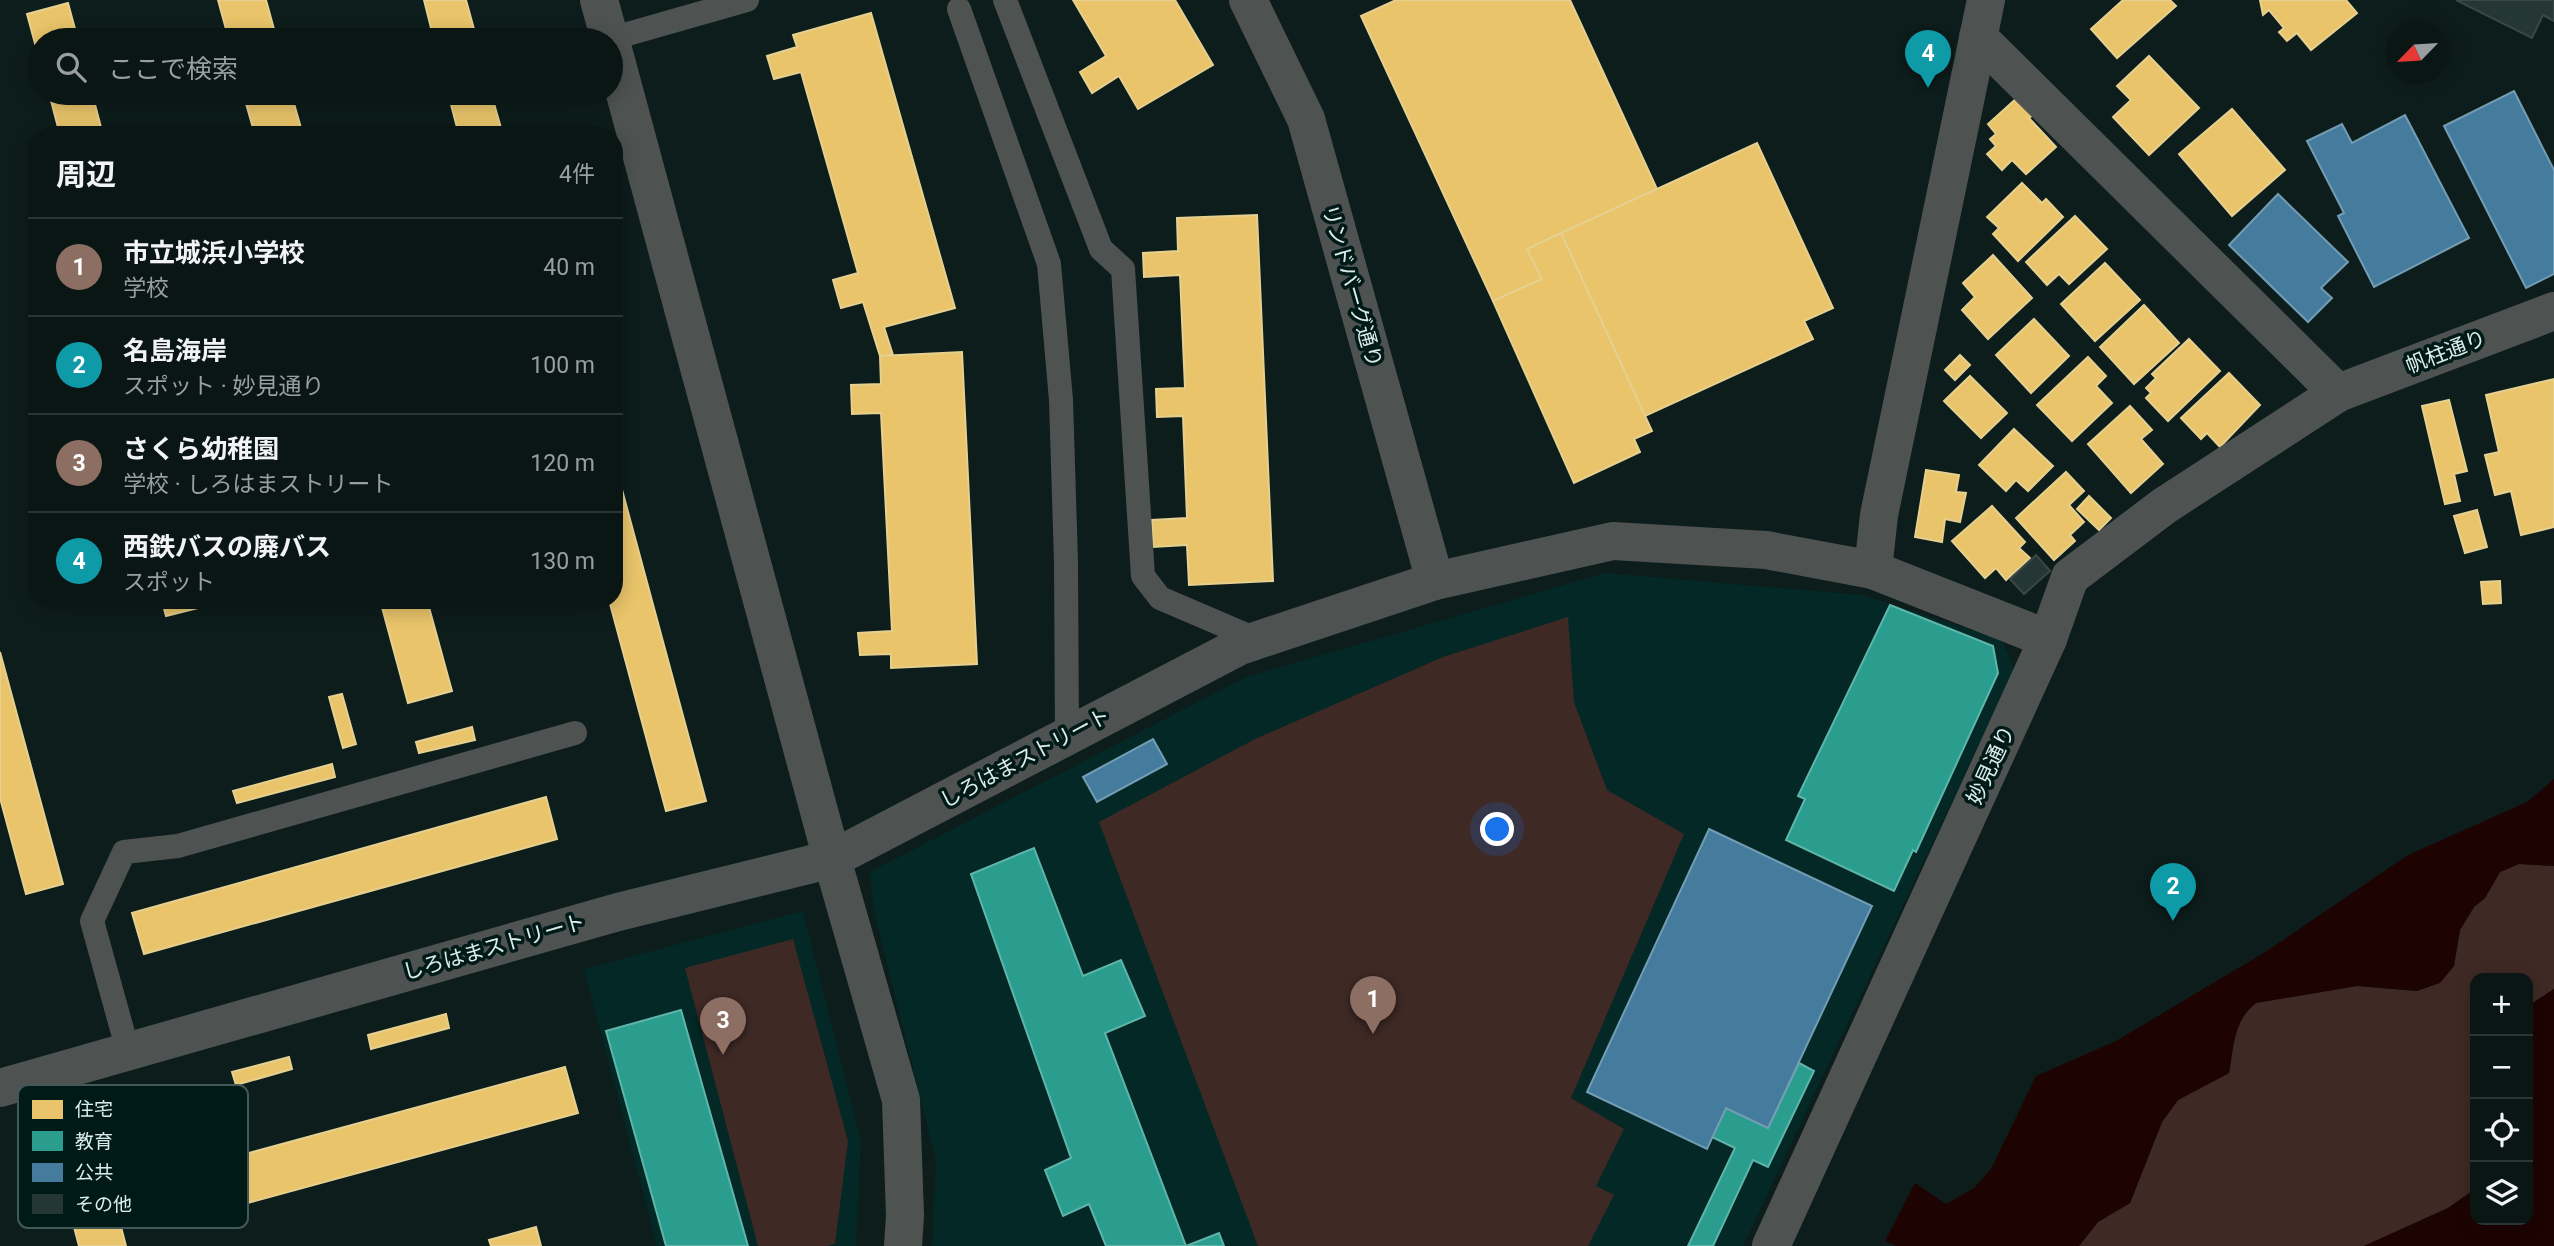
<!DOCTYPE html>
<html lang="ja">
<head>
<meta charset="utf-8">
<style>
	:root { --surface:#0a1614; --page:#182322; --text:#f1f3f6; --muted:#999fa0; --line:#2a3534; --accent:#94a4a2 }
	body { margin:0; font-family:Roboto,"Noto Sans JP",sans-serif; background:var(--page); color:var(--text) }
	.controls { position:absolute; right:21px; bottom:21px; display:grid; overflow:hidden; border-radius:14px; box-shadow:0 4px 18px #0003 }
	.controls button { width:63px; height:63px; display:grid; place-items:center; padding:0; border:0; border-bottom:2px solid var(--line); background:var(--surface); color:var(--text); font:35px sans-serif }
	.compass { position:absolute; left:2386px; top:21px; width:63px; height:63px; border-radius:50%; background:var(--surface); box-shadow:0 4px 18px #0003; rotate:245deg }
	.you { position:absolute; left:1498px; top:830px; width:24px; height:24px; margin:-18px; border:5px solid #fff; border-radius:50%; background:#1a73e8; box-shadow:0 0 0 10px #1a73e833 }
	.badge { display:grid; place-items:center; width:46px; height:46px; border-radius:50%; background:var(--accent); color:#fff; font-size:23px; font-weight:700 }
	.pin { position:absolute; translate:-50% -58px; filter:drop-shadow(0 2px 4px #0008) }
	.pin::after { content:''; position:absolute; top:37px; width:24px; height:21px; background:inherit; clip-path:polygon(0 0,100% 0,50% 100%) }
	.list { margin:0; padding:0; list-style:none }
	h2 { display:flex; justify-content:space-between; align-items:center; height:91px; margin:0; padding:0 28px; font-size:30px }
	h2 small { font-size:23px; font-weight:400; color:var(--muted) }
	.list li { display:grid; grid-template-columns:46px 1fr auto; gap:21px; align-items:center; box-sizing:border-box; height:98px; padding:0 28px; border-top:2px solid var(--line) }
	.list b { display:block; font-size:26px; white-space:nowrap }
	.list p { margin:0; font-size:23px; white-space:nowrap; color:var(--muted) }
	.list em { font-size:23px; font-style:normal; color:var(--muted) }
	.icon { flex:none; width:38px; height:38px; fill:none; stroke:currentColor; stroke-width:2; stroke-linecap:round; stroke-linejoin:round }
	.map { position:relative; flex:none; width:2554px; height:1246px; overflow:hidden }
	.search { position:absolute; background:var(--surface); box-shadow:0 4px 18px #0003; left:28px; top:28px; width:595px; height:77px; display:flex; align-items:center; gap:18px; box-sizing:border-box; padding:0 24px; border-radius:38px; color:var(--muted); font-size:26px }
	.panel { position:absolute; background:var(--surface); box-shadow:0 4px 18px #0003; left:28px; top:126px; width:595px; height:483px; border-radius:28px }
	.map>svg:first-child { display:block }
	.built { fill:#032825 }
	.green { fill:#3f2925 }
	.water { fill:#1d0403 }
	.homes { fill:#e9c46a; stroke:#e5d090; stroke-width:2 }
	.schools { fill:#2a9d8f; stroke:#5fb5aa; stroke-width:2 }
	.public { fill:#457b9d; stroke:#729db4; stroke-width:2 }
	.building { fill:#243735; stroke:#3a4745; stroke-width:2 }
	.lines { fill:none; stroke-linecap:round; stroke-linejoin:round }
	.service { stroke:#4e5352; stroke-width:24 }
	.minor { stroke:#4e5352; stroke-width:38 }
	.tertiary { stroke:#4e5352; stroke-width:38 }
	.labels { text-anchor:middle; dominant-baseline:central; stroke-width:7; stroke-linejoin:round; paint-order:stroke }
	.street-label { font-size:21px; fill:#dcecea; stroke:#001a18 }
	.key { fill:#001a18; stroke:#425957; stroke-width:2 }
	.key-label { font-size:19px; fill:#dcecea }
</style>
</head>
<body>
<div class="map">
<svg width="2554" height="1246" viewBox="0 0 2554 1246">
	<rect width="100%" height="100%" fill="#0d1d1b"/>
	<g class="built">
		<polygon points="1605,573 1863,595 2002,640 2014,669 1743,1246 932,1246 936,1161 873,907 870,872 1246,677"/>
		<polygon points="803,911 861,1141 856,1246 657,1246 584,969"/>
	</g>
	<g class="green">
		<polygon points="1568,617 1574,702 1607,790 1684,834 1571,1098 1624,1129 1596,1186 1614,1195 1588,1246 1258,1246 1099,822 1255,739 1443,657"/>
		<path d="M2519 864 2554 866V989L2528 1006V978H2475V1189L2448 1208 2364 1246H2079L2098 1222 2130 1203 2162 1122 2178 1100 2229 1073C2234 1046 2233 1021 2256 1003L2357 986 2417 991 2454 966 2460 930 2474 907 2485 898 2500 872Z"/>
		<polygon points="793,939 848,1141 835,1244 827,1246 758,1246 685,968"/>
	</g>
	<g class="water">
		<path d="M2554 779V866L2519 864 2500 872 2485 898 2474 907 2460 930 2454 966 2440 983 2417 991 2357 986 2256 1003C2233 1021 2234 1046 2229 1073L2178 1100 2162 1122 2130 1203 2098 1222 2079 1246H1896L1885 1241 1915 1183 1946 1204 1974 1188 1991 1169 2036 1076 2116 1041 2267 951 2408 855 2527 802Z"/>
		<polygon points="2554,989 2554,1246 2364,1246 2448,1208 2475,1189 2475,1220 2528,1220 2528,1006"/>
	</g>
	<g class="homes">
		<polygon points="218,0 266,0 277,40 229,40"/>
		<polygon points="424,0 466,0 477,40 434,40"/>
		<polygon points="1073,0 1175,0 1213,65 1138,109 1119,76 1092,93 1080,72 1106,56"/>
		<polygon points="1396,0 1570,0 1657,189 1527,249 1542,279 1493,301 1361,16"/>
		<polygon points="2123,0 2170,0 2176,6 2117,58 2091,29"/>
		<polygon points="2260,0 2346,0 2357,13 2311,50 2297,33 2287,41 2279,32 2284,28 2269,10 2263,15"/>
		<polygon points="68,3 78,40 40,40 40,62 27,14"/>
		<polygon points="871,13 955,308 884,327 893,355 880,356 863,302 841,308 833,280 858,273 801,72 774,79 767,56 797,47 793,35"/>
		<polygon points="2149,56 2199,108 2149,155 2113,117 2131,100 2117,86"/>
		<polygon points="49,93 92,93 103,135 60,135"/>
		<polygon points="243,93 291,93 303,135 255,135"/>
		<polygon points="448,93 491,93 503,135 459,135"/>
		<polygon points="2017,98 2033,115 2029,118 2056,147 2026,174 2012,160 2002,170 1987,154 1996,146 1990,139 1996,134 1988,124"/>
		<polygon points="2232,109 2285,170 2232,216 2179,154"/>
		<polygon points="1757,143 1833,308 1804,321 1813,339 1645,416 1561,233"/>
		<polygon points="2022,183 2042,203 2046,199 2063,217 2018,261 1993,234 1999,228 1987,217"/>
		<polygon points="1257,215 1273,581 1189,585 1187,545 1153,547 1152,520 1187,518 1183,416 1157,417 1156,389 1185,388 1180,275 1144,277 1143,253 1178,251 1177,218"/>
		<polygon points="2075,216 2107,249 2069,284 2059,274 2047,285 2026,262"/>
		<polygon points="1561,233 1652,431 1634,439 1640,452 1574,483 1493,301 1542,279 1527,249"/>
		<polygon points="1993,255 2032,298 1988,339 1962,310 1975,297 1963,283"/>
		<polygon points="2105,263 2140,300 2095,341 2061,304"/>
		<polygon points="2144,305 2179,343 2134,384 2100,347"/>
		<polygon points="2034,319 2069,356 2031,393 1996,355"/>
		<polygon points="2189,339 2220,371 2168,421 2146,398 2151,393 2146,388 2156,378 2152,374"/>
		<polygon points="962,352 977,664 891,668 891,654 860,655 858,633 892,631 881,413 852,414 851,385 881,384 880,356"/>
		<polygon points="1960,355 1970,365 1955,380 1945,370"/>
		<polygon points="2088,357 2106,376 2096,386 2112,403 2072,441 2037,405"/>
		<polygon points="2229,373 2260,405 2220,447 2207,433 2201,439 2181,418"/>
		<polygon points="1970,376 2007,413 1981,438 1944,401"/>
		<polygon points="2554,379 2554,527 2521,535 2511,491 2495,495 2485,455 2499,452 2486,395"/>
		<polygon points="2449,400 2467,471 2454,474 2460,501 2445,504 2422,406"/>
		<polygon points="2130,406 2152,430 2141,439 2163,464 2131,493 2088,444"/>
		<polygon points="2014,429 2053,466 2028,491 2016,480 2006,491 1979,465"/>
		<polygon points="614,460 706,801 666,811 609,600 614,600"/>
		<polygon points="1926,470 1959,475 1956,492 1966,493 1960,522 1945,519 1942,542 1915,537"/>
		<polygon points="2066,472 2084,491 2069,505 2084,522 2070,535 2075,541 2054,560 2016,518"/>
		<polygon points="2089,496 2111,518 2099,530 2077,509"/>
		<polygon points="1992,506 2025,542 2019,548 2030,558 2006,580 1996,568 1985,578 1952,541"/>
		<polygon points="2477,510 2487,547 2465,553 2454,516"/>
		<polygon points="2500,581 2501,603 2483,604 2481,582"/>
		<polygon points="166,600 209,600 210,605 166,616 162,601"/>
		<polygon points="380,600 427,600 452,691 408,703"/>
		<polygon points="0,652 63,884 26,894 0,798"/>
		<polygon points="342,694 356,744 343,748 329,697"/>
		<polygon points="472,727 475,740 419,753 416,742"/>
		<polygon points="332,764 335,777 237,803 233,791"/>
		<polygon points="546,797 557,839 144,954 132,913"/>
		<polygon points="446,1014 449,1028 371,1049 368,1035"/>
		<polygon points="289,1057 292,1069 236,1085 232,1072"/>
		<polygon points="565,1067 578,1113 240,1205 227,1159"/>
		<polygon points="109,1181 126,1246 79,1246 65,1193"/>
		<polygon points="536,1227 541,1246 491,1246 489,1240"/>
	</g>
	<g class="schools">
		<polygon points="1890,605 1993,646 1998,673 1916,852 1913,850 1894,891 1786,840 1805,799 1798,796"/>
		<polygon points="1034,848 1083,976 1121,960 1145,1016 1105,1033 1186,1246 1106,1246 1089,1204 1063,1216 1045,1170 1071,1158 971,874"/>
		<polygon points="681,1010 748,1246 666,1246 606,1031"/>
		<polygon points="1799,1063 1814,1071 1768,1167 1753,1160 1713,1246 1688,1246 1735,1148 1712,1137 1726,1108 1768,1128"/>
		<polygon points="1219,1233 1224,1246 1186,1246"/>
	</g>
	<g class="public">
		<polygon points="2514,91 2554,170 2554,274 2526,288 2444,126"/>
		<polygon points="2405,115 2469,238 2374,287 2338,216 2344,213 2307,141 2342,124 2352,143"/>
		<polygon points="2278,194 2348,262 2321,288 2332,298 2308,322 2229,245"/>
		<polygon points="1153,739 1167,764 1097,802 1083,777"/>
		<polygon points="1709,829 1872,906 1768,1128 1726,1108 1707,1149 1587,1092"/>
	</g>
	<g class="building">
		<polygon points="2456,0 2554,0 2554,21 2543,15 2532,38"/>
		<polygon points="2036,555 2050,571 2024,594 2010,579"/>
	</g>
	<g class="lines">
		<g class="service">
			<polyline points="1005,0 1101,249 1123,269 1143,576 1160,598 1258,640"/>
			<polyline points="959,9 1049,264 1061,400 1066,562 1067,736"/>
			<polyline points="610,39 747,0"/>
			<polyline points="128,1051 92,921 124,852 178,846 575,733"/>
		</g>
		<g class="minor">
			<polyline points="1986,0 1879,515 1873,570 2048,639"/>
			<polyline points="1978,37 2338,393"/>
			<polyline points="1771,1246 2048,639 2070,577 2164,506 2338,393 2554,311"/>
		</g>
		<g class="tertiary">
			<polyline points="599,0 610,40"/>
			<polyline points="1248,0 1306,119 1435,581"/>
			<polyline points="611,42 832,859 901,1100 905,1216 903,1246"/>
			<polyline points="0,1088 618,912 832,859 1240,646 1435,581 1613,541 1766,550 1873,570"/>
		</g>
	</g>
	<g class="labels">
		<g class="street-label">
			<text transform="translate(1352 286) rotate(74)">リンドバーグ通り</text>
			<text transform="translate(2446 352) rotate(-21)">帆柱通り</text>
			<text transform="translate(1025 758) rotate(-28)">しろはまストリート</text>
			<text transform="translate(1991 765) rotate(-65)">妙見通り</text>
			<text transform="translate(494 947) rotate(-16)">しろはまストリート</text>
		</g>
	</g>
	<rect x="18" y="1085" width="230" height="143" rx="10" class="key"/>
	<rect x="32" y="1100" width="31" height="19" fill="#e9c46a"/>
	<rect x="32" y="1131" width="31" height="20" fill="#2a9d8f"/>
	<rect x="32" y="1163" width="31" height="19" fill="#457b9d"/>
	<rect x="32" y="1194" width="31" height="20" fill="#243735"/>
	<g class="key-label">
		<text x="75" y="1116">住宅</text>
		<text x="75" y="1148">教育</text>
		<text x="75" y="1179">公共</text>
		<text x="75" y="1211">その他</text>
	</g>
</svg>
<div class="controls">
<button>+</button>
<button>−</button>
<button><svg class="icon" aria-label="locate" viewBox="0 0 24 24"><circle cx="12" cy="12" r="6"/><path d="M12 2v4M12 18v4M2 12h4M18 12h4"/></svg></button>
<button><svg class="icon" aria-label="layers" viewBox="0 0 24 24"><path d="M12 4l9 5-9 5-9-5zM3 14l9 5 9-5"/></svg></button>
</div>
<svg class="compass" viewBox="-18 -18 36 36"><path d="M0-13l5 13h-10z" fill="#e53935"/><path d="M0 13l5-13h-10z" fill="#999fa0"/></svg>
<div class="you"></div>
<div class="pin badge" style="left:1373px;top:1034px;background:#8d6e63">1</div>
<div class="pin badge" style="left:2173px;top:921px;background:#0f9aa8">2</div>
<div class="pin badge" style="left:723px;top:1055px;background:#8d6e63">3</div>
<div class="pin badge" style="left:1928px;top:88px;background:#0f9aa8">4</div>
<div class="search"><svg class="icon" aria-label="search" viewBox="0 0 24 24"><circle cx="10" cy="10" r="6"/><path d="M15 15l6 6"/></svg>ここで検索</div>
<section class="panel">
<h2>周辺<small>4件</small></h2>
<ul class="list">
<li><span class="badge" style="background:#8d6e63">1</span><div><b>市立城浜小学校</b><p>学校</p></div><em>40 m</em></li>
<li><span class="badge" style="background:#0f9aa8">2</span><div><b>名島海岸</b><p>スポット · 妙見通り</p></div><em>100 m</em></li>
<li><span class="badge" style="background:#8d6e63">3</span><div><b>さくら幼稚園</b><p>学校 · しろはまストリート</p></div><em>120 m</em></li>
<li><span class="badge" style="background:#0f9aa8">4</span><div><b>西鉄バスの廃バス</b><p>スポット</p></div><em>130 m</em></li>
</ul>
</section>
</div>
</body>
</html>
